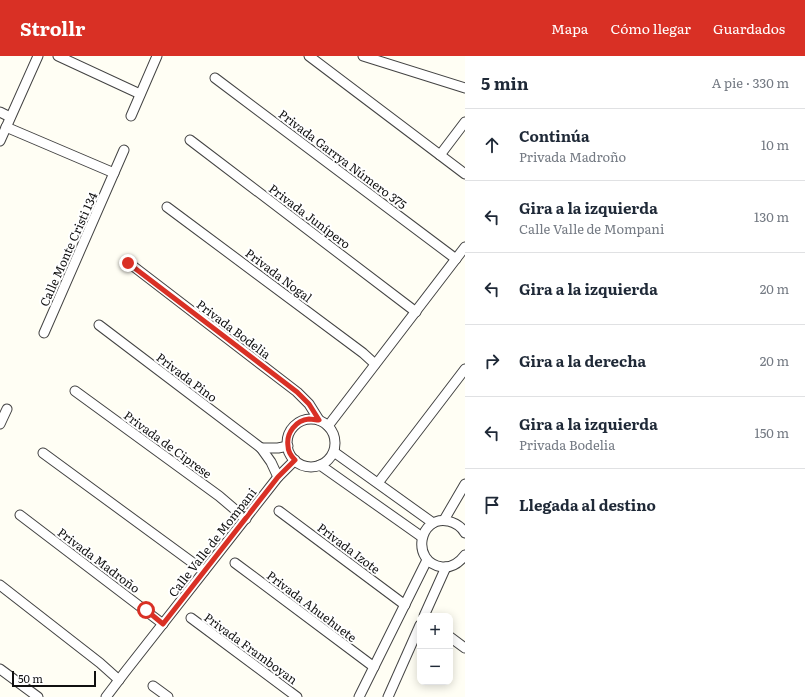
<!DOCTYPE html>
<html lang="es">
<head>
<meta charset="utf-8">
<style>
	:root { --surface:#fff; --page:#f6f6f7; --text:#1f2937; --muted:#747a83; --line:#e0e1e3; --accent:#d93025 }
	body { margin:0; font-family:Literata,serif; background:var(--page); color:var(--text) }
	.controls { position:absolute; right:12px; bottom:12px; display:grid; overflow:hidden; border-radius:8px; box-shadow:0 2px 10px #0003 }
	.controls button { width:36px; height:36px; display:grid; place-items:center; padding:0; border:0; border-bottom:1px solid var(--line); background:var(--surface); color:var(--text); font:20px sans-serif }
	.scale { position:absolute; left:12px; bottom:10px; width:84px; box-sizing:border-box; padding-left:4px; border:2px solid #101010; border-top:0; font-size:11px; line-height:14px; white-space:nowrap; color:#101010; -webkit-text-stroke:3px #fff; paint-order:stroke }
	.stop { position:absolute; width:12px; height:12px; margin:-9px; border:3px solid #d93025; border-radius:50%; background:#fff }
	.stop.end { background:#d93025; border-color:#fff; box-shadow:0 1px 4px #0008 }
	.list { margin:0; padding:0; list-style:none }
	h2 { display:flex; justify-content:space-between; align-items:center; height:52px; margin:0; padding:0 16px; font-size:17px }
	h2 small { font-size:13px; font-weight:400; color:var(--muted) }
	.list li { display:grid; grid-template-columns:26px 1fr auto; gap:12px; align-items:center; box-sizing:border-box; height:72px; padding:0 16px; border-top:1px solid var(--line) }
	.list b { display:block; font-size:15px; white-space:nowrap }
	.list p { margin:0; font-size:13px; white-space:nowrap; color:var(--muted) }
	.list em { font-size:13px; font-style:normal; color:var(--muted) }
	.icon { flex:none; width:22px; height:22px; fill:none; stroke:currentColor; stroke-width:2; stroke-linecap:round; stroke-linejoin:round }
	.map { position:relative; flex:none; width:465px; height:641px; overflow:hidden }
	header { display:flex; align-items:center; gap:24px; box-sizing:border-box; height:56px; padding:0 20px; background:var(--accent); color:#fff }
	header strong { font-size:19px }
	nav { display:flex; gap:22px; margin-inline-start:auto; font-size:14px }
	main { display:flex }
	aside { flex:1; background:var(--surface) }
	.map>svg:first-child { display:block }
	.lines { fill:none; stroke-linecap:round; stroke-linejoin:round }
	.minor-casing { stroke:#434343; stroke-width:11 }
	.minor { stroke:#fff; stroke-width:9 }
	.route { stroke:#d93025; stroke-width:5 }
	.labels { text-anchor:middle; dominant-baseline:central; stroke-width:4; stroke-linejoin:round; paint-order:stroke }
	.street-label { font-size:12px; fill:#101010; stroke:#fff }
</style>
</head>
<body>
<header>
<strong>Strollr</strong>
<nav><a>Mapa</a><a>Cómo llegar</a><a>Guardados</a></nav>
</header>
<main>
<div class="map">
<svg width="465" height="641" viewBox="0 0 465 641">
	<rect width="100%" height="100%" fill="#fffef4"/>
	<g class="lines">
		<g class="minor-casing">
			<g id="minor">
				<polyline points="58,0 140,38"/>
				<polyline points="309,0 465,118"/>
				<polyline points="363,0 465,32"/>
				<polyline points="215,22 456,203"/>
				<polyline points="0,56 10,61"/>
				<polyline points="131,60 157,0"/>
				<polyline points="6,71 114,117"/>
				<polyline points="190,84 416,256"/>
				<polyline points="0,85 38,0"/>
				<polyline points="440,99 465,66"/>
				<polyline points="167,151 363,297 375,308"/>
				<polyline points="129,207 297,336 309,348 319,364"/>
				<polyline points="99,269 261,392 271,406 278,421"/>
				<polyline points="44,277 124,94"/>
				<polyline points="75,335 219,440 246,463"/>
				<circle cx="311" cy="387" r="24"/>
				<polyline points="0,368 7,353"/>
				<polyline points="328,370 465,191"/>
				<polyline points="261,392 278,392 288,390"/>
				<polyline points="334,396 433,467"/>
				<polyline points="43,397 204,515"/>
				<polyline points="320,409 422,481"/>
				<polyline points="378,427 465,313"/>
				<polyline points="279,455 405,549"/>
				<polyline points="20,459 163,568"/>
				<polyline points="444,464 465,428"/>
				<path d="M465 477C461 470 456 467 448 465 419 459 410 506 442 511 452 512 459 507 465 499"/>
				<polyline points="235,507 374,611"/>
				<polyline points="0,529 100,607 119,624"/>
				<polyline points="424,560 446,511"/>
				<polyline points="191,562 297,641"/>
				<polyline points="450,581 465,592"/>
				<polyline points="0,613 38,641"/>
				<polyline points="153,630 168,641"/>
				<polyline points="106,641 125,616 278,421 295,404"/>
				<polyline points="359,641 427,504"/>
				<polyline points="388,641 420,569"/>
			</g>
		</g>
		<use href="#minor" class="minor"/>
	</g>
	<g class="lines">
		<path class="route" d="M128 207 297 336 309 348 319 364C316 364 312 363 309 363 296 364 286 377 288 390 288 395 291 400 295 404L278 421 163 568 146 554"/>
	</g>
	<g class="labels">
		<g class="street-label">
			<text transform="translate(343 103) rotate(37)">Privada Garrya Número 375</text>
			<text transform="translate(310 160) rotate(37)">Privada Junípero</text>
			<text transform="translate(68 193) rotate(-66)">Calle Monte Cristi 134</text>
			<text transform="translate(279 219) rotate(37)">Privada Nogal</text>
			<text transform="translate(234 273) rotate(37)">Privada Bodelia</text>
			<text transform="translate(187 321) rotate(37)">Privada Pino</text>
			<text transform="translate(168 388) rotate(36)">Privada de Ciprese</text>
			<text transform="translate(212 486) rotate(-52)">Calle Valle de Mompani</text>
			<text transform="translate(349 492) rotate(37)">Privada Izote</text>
			<text transform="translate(99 504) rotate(37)">Privada Madroño</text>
			<text transform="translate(312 550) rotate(37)">Privada Ahuehuete</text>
			<text transform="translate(251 592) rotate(36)">Privada Framboyan</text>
		</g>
	</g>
</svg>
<div class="controls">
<button>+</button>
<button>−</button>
</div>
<div class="scale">50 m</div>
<div class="stop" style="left:146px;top:554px"></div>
<div class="stop end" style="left:128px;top:207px"></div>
</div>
<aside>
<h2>5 min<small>A pie · 330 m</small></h2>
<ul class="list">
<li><svg class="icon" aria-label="ahead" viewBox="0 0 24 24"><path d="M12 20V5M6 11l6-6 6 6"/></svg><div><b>Continúa</b><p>Privada Madroño</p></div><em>10 m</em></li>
<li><svg class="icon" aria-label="left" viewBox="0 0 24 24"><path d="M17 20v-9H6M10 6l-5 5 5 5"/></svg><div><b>Gira a la izquierda</b><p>Calle Valle de Mompani</p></div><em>130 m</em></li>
<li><svg class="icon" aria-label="left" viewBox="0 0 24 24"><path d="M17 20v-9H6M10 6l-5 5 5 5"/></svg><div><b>Gira a la izquierda</b></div><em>20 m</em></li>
<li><svg class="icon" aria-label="right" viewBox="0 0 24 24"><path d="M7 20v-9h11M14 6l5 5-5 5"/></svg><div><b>Gira a la derecha</b></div><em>20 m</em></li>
<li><svg class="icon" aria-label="left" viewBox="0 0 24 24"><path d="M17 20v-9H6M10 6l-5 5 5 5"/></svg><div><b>Gira a la izquierda</b><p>Privada Bodelia</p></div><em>150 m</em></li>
<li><svg class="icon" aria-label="arrive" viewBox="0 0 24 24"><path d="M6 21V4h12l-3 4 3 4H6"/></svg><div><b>Llegada al destino</b></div></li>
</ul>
</aside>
</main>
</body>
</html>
